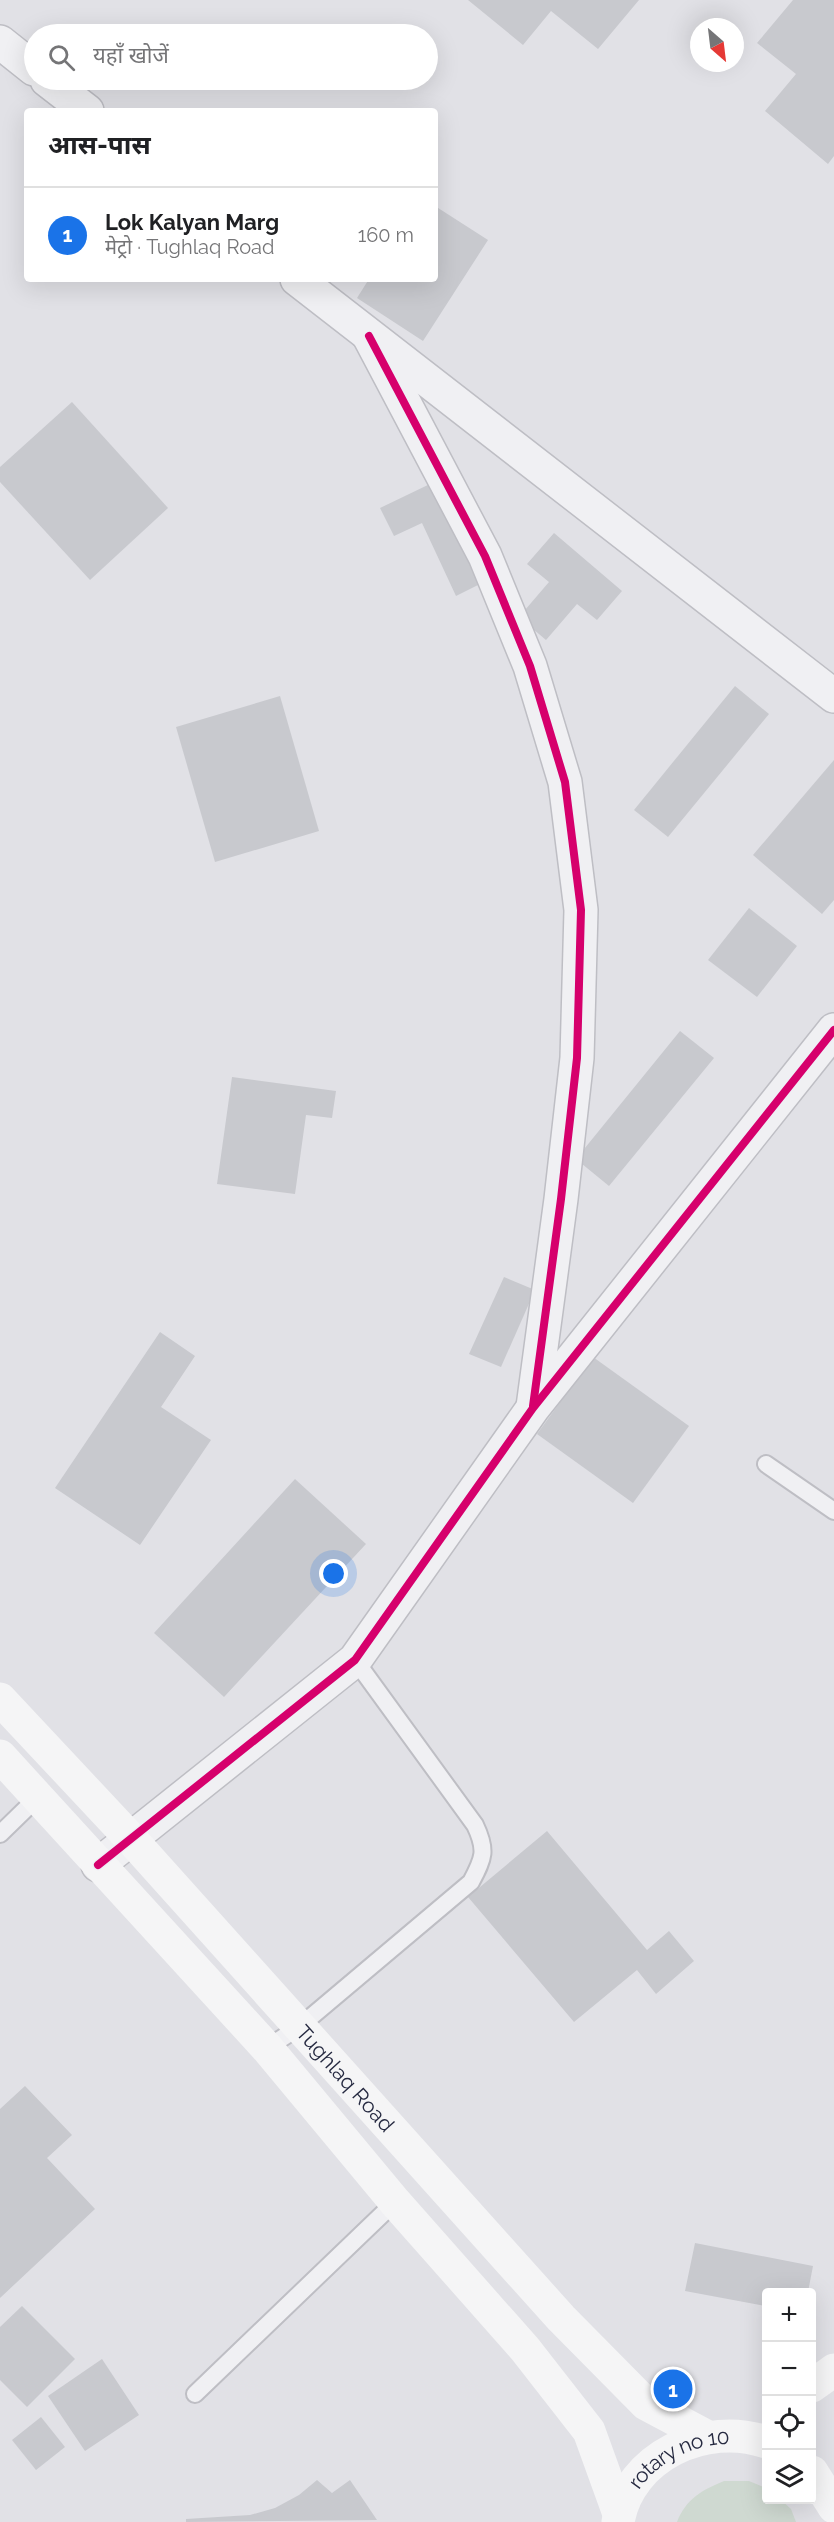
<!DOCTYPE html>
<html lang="hi">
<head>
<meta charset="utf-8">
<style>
	:root { --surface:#fff; --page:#f6f6f6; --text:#202124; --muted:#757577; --line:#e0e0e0; --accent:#1a73e8 }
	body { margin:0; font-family:Raleway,"Noto Sans Devanagari",sans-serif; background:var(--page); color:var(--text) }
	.controls { position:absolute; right:18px; bottom:18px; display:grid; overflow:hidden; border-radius:6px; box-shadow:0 6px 24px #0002 }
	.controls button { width:54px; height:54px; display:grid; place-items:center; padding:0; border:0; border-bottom:2px solid var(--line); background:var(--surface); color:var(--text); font:30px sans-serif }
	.compass { position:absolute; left:690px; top:18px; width:54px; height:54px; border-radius:50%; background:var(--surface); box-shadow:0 6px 24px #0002; rotate:152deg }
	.you { position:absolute; left:334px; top:1574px; width:21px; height:21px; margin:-15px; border:4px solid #fff; border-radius:50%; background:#1a73e8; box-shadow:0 0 0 9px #1a73e833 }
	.badge { display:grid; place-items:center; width:39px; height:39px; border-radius:50%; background:var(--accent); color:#fff; font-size:20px; font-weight:700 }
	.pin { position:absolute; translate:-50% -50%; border:3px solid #fff; box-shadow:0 2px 6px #0006 }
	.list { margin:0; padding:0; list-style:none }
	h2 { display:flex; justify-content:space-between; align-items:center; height:78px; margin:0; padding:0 24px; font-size:26px }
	h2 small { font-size:20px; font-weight:400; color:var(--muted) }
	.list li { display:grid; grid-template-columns:39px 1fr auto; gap:18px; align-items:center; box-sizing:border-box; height:96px; padding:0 24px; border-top:2px solid var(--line) }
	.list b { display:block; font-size:22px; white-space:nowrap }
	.list p { margin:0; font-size:20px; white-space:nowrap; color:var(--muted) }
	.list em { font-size:20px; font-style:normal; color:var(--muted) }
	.icon { flex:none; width:33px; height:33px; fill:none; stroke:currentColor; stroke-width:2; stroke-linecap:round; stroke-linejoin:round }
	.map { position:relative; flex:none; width:834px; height:2522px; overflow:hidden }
	.search { position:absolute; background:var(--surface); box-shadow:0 6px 24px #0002; left:24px; top:24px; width:414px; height:66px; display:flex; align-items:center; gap:15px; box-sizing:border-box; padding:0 21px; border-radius:33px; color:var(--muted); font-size:22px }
	.panel { position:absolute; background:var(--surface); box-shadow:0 6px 24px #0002; left:24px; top:108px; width:414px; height:174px; border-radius:6px }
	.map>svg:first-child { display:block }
	.green { fill:#cfd9d1 }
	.building { fill:#c8c9ce }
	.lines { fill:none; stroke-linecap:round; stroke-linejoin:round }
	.service-casing { stroke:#bebec4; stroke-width:20 }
	.minor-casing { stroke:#bebec4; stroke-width:36 }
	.service { stroke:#f0f0f3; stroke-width:16 }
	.minor { stroke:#f0f0f3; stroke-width:33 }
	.secondary { stroke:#f5f5f6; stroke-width:33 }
	.cycleway-casing { stroke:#eef0f6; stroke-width:11 }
	.cycleway { stroke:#d6006c; stroke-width:8 }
	.labels { text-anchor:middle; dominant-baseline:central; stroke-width:5; stroke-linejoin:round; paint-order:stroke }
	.street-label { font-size:21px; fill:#262a41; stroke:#eef0f6 }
</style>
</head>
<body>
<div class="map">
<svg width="834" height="2522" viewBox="0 0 834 2522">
	<rect width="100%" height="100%" fill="#e1e1e6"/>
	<path class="green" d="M724 2481H749L766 2488V2500H781L791 2509 796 2522H677C686 2499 702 2490 724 2481Z"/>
	<g class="building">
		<polygon points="468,0 639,0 598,49 551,11 523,45"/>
		<polygon points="793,0 834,0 834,156 828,164 765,111 796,74 757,43"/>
		<polygon points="435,206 488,240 423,341 357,298 369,279 435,279"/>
		<polygon points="72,402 168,508 90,580 0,482 0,467"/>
		<polygon points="432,483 480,584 456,596 422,523 394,536 380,508"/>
		<polygon points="554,533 622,591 597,620 577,604 546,640 519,617 549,582 527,564"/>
		<polygon points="735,686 769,714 668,837 634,810"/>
		<polygon points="280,696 319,831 215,862 176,727"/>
		<polygon points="834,760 834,900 822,914 753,855"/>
		<polygon points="749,908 797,946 757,997 708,960"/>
		<polygon points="680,1031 714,1058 609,1186 576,1159"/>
		<polygon points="232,1077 336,1091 332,1118 306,1115 295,1194 217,1184"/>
		<polygon points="504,1277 535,1290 501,1367 469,1354"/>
		<polygon points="160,1332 195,1356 161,1407 211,1440 140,1545 55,1488"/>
		<polygon points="593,1357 689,1426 633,1503 537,1434"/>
		<polygon points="295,1479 366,1544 224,1697 154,1633"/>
		<polygon points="547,1831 647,1950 669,1931 694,1961 656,1994 637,1970 574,2022 468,1897"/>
		<polygon points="25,2086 72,2135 47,2158 95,2209 0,2298 0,2109"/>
		<polygon points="695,2243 813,2266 808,2292 766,2292 766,2306 685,2291"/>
		<polygon points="22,2306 75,2359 27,2407 0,2380 0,2327"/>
		<polygon points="102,2359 139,2415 85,2451 48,2396"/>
		<polygon points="41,2417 65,2447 36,2470 12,2440"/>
		<polygon points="317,2480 332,2493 350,2480 377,2520 186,2522 186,2519 250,2515 275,2508 299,2495"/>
	</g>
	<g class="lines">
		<g class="service-casing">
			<g id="service">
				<polyline points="766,1464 834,1511"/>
				<polyline points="0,1834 38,1797"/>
				<path d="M267 2048 299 2027 471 1882C484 1858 487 1850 475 1825L355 1660"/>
				<polyline points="195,2394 395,2202"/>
			</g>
		</g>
		<g class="minor-casing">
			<g id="minor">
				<polyline points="0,42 34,69"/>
				<polyline points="47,80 87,111"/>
				<polyline points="297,279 834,696"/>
				<polyline points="369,336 485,556 530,666 565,782 581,910 577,1058 561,1199 533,1407"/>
				<polyline points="98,1865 355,1660 533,1408 834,1030"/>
			</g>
		</g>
		<use href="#service" class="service"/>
		<use href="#minor" class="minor"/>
		<g class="secondary">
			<path id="s1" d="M0 1699 132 1840 561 2318 646 2404 708 2437"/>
			<polyline points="0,1756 267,2048 395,2202 525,2349 589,2431 619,2514"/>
			<polyline points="812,2386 834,2370"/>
			<polyline points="812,2472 834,2507"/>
			<path id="s2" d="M618 2522C629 2456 706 2421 766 2442"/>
		</g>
		<g class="cycleway-casing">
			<g id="cycleway">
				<polyline points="369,336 485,556 530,666 565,782 581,910 577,1058 561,1199 533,1406"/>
				<polyline points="98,1865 355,1660 533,1408 834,1030"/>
			</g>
		</g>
		<use href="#cycleway" class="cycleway"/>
	</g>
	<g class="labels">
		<g class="street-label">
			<text stroke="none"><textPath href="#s1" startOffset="513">Tughlaq Road</textPath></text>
			<text stroke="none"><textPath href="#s2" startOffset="96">rotary no 10</textPath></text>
		</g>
	</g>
</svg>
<div class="controls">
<button>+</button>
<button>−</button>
<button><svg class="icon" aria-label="locate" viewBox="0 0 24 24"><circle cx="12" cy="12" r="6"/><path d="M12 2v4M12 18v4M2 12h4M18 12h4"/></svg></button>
<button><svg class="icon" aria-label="layers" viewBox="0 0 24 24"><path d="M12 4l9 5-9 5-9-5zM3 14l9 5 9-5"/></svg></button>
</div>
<svg class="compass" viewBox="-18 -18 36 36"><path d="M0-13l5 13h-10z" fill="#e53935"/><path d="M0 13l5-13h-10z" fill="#757577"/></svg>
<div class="you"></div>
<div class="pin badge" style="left:673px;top:2389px">1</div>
<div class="search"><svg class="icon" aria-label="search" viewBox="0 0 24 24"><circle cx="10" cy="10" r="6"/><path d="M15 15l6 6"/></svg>यहाँ खोजें</div>
<section class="panel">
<h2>आस-पास<small></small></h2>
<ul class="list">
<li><span class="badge">1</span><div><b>Lok Kalyan Marg</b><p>मेट्रो · Tughlaq Road</p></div><em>160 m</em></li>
</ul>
</section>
</div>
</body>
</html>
